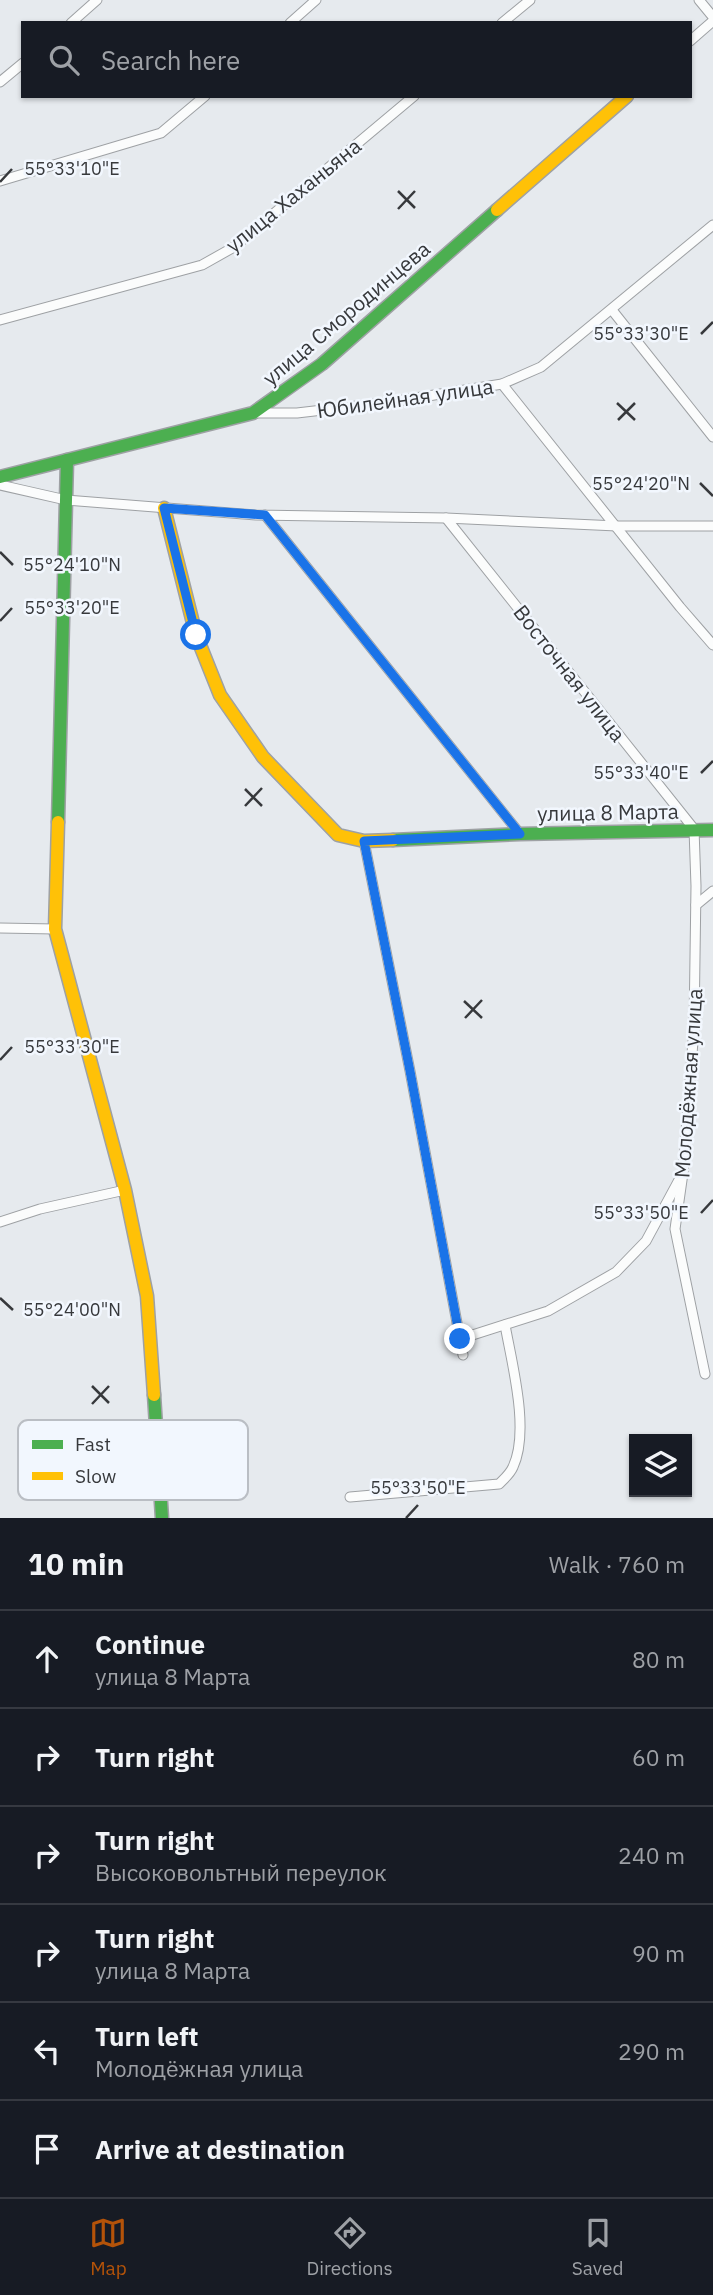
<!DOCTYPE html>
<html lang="en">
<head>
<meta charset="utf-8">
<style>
	:root { --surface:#171b24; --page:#20242c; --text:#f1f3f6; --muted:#9ea1a6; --line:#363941; --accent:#b45309 }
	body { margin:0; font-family:"IBM Plex Sans",sans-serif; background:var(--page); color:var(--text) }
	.controls { position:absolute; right:21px; bottom:21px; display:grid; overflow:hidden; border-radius:0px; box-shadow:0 2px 5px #0004 }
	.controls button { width:63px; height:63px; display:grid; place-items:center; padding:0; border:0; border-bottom:2px solid var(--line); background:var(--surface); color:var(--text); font:35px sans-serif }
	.stop { position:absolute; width:21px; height:21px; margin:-16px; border:5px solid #1a73e8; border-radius:50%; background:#fff }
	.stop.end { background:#1a73e8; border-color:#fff; box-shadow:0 2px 7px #0008 }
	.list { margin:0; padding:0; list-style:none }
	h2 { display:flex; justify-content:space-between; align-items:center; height:91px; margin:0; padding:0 28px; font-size:30px }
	h2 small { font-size:23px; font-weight:400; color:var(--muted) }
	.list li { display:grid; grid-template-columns:46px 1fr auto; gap:21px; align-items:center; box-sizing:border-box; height:98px; padding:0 28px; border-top:2px solid var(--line) }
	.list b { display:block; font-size:26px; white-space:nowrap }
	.list p { margin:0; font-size:23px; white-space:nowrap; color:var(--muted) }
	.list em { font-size:23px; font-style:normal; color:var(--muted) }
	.icon { flex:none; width:38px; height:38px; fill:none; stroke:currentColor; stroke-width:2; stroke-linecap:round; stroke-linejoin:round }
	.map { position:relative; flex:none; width:713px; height:1518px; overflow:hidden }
	.search { position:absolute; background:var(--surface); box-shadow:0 2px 5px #0004; left:21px; right:21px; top:21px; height:77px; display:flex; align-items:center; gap:18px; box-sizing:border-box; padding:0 24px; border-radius:0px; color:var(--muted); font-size:26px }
	.sheet { height:679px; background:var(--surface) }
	nav { display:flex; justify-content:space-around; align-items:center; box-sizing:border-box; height:98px; border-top:2px solid var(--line); background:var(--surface); font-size:19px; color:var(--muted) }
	nav a { display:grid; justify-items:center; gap:4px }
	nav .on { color:var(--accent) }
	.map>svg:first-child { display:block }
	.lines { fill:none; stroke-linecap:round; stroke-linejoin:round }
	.street-casing { stroke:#9ea1a4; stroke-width:11 }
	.fast-casing { stroke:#9ea1a4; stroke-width:15 }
	.slow-casing { stroke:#9ea1a4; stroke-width:15 }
	.street { stroke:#fbfcfc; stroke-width:9 }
	.fast { stroke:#4caf50; stroke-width:12 }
	.slow { stroke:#ffc107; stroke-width:12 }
	.route { stroke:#1a73e8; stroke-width:9 }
	.ticks { fill:none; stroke:#37393c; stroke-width:2.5 }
	.labels { text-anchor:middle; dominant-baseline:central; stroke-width:5; stroke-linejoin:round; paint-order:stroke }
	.street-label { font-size:21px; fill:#37393c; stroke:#f2f7fe }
	.key { fill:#f2f7fe; stroke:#babec4; stroke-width:2 }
	.key-label { font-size:19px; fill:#37393c }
	.ticks-label { font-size:18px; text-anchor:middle; fill:#37393c; stroke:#f2f7fe; stroke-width:5; stroke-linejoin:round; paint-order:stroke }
</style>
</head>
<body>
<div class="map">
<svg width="713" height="1518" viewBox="0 0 713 1518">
	<rect width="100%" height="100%" fill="#e6eaee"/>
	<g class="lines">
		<g class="street-casing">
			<g id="street">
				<polyline points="699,0 713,17"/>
				<polyline points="71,23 97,0"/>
				<polyline points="290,23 316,0"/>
				<polyline points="502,23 530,0"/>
				<polyline points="690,41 713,21"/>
				<polyline points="0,82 23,63"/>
				<polyline points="0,181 161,133 205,96"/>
				<polyline points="612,310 713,437"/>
				<polyline points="0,320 202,265 234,247 414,96"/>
				<polyline points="502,384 680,607 713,645"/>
				<polyline points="255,413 297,413 391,402 502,384 541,367 713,225"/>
				<polyline points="0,485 66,500 256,515 446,518 617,526 713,526"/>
				<polyline points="265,515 520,834"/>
				<polyline points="446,518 694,829 696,886 694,1028 683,1173 675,1229 705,1374"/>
				<polyline points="364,841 410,1071 463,1355"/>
				<polyline points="696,905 713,891"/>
				<polyline points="0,928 55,929"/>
				<polyline points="0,1222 40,1209 125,1190"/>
				<polyline points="460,1339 548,1311 616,1272 646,1241 680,1178"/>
				<path d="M350 1497 499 1484C504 1479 510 1474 513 1467 530 1431 512 1364 505 1325"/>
			</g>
		</g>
		<g class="fast-casing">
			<g id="fast">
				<polyline points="0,477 253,413 322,364 497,210"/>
				<polyline points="58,822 67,460"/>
				<polyline points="393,840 520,834 713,830"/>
				<polyline points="154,1395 162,1518"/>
			</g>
		</g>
		<g class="slow-casing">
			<g id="slow">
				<polyline points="497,210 627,96"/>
				<polyline points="164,508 196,635 220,695 263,757 338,835 364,841 393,840"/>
				<polyline points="58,822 55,929 125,1190 147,1296 154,1395"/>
			</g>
		</g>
		<use href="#street" class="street"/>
		<use href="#fast" class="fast"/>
		<use href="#slow" class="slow"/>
	</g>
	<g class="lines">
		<polyline class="route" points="196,635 164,508 265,515 520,834 364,841 410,1071 460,1339"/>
	</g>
	<path class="ticks" d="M0 182 12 169M398 191 415 208M398 209 415 191M701 334 713 322M617 403 635 420M618 420 635 403M700 483 713 496M0 552 13 565M0 621 12 608M701 773 713 761M245 789 262 806M245 806 262 788M464 1001 482 1018M465 1018 482 1000M0 1060 12 1047M701 1213 713 1200M0 1298 13 1310M92 1386 109 1403M92 1404 109 1386M406 1518 418 1505"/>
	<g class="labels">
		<g class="street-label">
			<text transform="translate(293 195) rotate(-39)">улица Хаханьяна</text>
			<text transform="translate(346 313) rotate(-40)">улица Смородинцева</text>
			<text transform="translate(405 398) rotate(-8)">Юбилейная улица</text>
			<text transform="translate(570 673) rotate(52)">Восточная улица</text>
			<text transform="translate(608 812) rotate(-1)">улица 8 Марта</text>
			<text transform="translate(688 1083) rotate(-86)">Молодёжная улица</text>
		</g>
	</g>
	<rect x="18" y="1420" width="230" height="80" rx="10" class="key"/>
	<rect x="32" y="1440" width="31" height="9" fill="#4caf50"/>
	<rect x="32" y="1472" width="31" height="8" fill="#ffc107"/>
	<g class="key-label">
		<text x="75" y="1451">Fast</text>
		<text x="75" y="1483">Slow</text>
	</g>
	<g class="ticks-label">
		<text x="72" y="175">55°33'10"E</text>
		<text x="641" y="340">55°33'30"E</text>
		<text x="641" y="490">55°24'20"N</text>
		<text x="72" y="571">55°24'10"N</text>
		<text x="72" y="614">55°33'20"E</text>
		<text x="641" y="779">55°33'40"E</text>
		<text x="72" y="1053">55°33'30"E</text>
		<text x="641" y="1219">55°33'50"E</text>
		<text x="72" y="1316">55°24'00"N</text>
		<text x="418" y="1494">55°33'50"E</text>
	</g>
</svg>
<div class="controls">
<button><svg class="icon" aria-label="layers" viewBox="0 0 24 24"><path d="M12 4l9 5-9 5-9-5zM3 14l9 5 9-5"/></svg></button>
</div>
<div class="stop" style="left:196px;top:635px"></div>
<div class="stop end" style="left:460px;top:1339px"></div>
<div class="search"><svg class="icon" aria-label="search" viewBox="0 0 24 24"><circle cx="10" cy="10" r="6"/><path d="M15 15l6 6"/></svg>Search here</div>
</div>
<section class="sheet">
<h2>10 min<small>Walk · 760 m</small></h2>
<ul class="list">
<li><svg class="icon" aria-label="ahead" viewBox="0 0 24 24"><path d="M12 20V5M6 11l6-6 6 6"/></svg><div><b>Continue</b><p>улица 8 Марта</p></div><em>80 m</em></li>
<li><svg class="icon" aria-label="right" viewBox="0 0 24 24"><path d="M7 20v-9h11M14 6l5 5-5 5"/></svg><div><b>Turn right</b></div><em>60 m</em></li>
<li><svg class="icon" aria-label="right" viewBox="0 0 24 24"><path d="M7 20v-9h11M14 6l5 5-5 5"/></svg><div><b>Turn right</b><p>Высоковольтный переулок</p></div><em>240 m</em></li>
<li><svg class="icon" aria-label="right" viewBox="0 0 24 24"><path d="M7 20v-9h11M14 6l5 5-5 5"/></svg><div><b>Turn right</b><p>улица 8 Марта</p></div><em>90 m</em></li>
<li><svg class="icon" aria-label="left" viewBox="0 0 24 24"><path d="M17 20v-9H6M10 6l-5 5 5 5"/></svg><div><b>Turn left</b><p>Молодёжная улица</p></div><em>290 m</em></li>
<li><svg class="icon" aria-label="arrive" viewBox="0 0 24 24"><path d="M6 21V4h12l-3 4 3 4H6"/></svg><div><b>Arrive at destination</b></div></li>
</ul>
</section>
<nav>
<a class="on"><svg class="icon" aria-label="map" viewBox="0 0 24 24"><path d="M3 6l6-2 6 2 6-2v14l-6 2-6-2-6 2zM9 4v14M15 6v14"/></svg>Map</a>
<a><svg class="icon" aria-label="directions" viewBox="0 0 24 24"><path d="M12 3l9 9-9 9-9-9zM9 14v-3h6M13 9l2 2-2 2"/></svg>Directions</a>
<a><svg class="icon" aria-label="saved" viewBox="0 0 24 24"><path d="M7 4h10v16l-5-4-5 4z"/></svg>Saved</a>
</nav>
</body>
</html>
